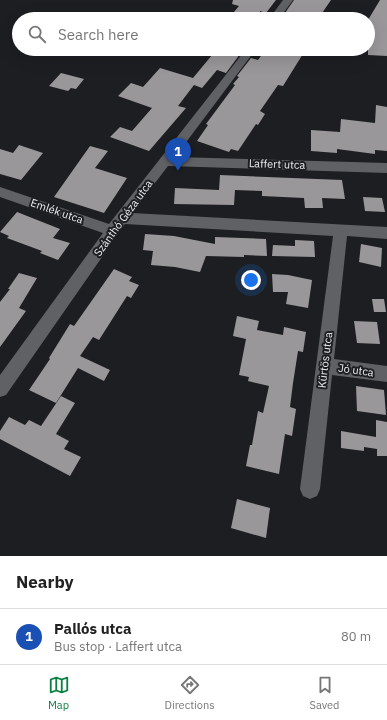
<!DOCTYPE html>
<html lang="en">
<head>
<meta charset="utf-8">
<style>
	:root { --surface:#fff; --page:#f6f6f6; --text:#222; --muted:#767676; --line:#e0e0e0; --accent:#0b8043 }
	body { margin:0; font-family:"IBM Plex Sans",sans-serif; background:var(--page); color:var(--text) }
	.you { position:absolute; left:251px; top:280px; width:14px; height:14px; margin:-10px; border:3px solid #fff; border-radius:50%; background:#1a73e8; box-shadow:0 0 0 6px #1a73e833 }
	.badge { display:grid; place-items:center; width:26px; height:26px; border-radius:50%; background:var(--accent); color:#fff; font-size:13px; font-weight:700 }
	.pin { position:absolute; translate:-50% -33px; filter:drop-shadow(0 1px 2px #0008) }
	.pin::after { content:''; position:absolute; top:21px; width:14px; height:12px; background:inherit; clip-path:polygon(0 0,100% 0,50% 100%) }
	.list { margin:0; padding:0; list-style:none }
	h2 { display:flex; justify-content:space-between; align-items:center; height:52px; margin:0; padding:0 16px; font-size:17px }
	h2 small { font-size:13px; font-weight:400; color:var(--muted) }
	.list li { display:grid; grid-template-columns:26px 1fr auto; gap:12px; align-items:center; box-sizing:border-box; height:56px; padding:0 16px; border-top:1px solid var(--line) }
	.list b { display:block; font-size:15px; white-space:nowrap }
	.list p { margin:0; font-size:13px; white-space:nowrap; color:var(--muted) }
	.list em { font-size:13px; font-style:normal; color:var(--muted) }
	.icon { flex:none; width:22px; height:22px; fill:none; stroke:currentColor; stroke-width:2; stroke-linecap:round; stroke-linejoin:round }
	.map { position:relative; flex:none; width:387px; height:556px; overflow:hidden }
	.search { position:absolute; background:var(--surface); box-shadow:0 4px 16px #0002; left:12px; right:12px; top:12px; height:44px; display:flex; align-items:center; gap:10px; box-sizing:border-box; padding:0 14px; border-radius:22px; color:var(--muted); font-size:15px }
	.sheet { height:108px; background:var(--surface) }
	nav { display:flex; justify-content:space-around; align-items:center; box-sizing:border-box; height:56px; border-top:1px solid var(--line); background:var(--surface); font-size:11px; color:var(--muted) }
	nav a { display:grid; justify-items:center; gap:2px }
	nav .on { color:var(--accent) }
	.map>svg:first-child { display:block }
	.building { fill:#9a979a }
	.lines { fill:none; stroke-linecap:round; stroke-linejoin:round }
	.minor { fill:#606165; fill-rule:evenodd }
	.labels { text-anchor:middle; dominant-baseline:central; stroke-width:4; stroke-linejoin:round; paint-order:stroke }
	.street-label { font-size:11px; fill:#edeef0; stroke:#1d1e21 }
</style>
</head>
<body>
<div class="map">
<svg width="387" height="556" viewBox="0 0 387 556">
	<rect width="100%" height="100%" fill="#1d1e21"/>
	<g class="building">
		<polygon points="233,0 276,0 266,13 260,11 259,19 228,19 239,6 232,4"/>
		<polygon points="294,0 331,0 318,19 306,19 285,13"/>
		<polygon points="380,0 387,0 387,56 368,55 368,20"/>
		<polygon points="217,49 237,49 234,53 240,54 226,73 217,70 202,88 194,85 178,106 186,108 149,151 110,137 120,127 132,131 152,108 118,96 131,83 143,87 160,68 193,78"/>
		<polygon points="266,49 306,49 283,86 278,85 260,111 265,114 258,125 256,124 238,151 231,149 229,152 197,141 208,125 206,124 235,85 233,84 239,77 237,76 251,58 258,60"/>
		<polygon points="61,73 84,79 76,89 71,88 68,91 49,86"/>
		<polygon points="376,105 387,107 387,151 375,150 375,154 337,149 337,153 311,151 311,130 340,132 341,119 375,123"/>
		<polygon points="19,145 43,153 21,180 0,174 0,149 13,153"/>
		<polygon points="90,146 108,151 95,168 127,178 104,213 54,197"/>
		<polygon points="220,175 342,180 345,199 322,198 323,208 305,208 304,198 262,196 262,191 235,190 234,205 174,204 175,188 219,190"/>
		<polygon points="363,197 382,198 385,212 365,211"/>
		<polygon points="17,212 60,229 53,238 70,243 58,260 40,253 42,251 7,238 9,236 0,232"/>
		<polygon points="145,234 174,236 215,244 215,237 266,239 267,256 244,255 244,257 206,256 200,272 175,267 151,265 153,251 143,250"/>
		<polygon points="295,240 314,241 315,257 272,256 273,245 295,246"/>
		<polygon points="361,244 382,248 381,267 359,262"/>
		<polygon points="114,269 132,277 129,281 139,285 131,298 127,296 99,340 93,337 80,356 110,370 104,381 78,368 56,403 29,390 50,359 49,358 70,324 74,326"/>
		<polygon points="19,273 37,278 19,308 26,311 0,347 0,302 10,289 8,289"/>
		<polygon points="272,274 288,275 312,280 308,308 286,304 288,292 273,292"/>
		<polygon points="372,299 384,299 386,312 374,312"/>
		<polygon points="237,316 259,321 257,330 283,335 284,327 306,332 303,352 298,351 293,383 290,407 296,409 292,436 285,434 279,474 246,466 250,445 252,445 258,411 263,413 269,386 248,381 249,377 239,375 246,339 233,336"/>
		<polygon points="354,321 377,322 380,344 357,343"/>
		<polygon points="356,386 384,390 386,415 357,411"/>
		<polygon points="61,396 75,403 56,434 69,441 64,449 81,457 70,476 0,439 0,431 9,417 25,425 29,420 41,426"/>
		<polygon points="376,420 387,422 387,456 377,456 377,449 364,447 364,451 341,448 341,431 376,437"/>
		<polygon points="237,499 270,508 266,538 231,528"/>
	</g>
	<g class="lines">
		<g class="minor">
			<polygon points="283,0 293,0 279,19 269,19"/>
			<polygon points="246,49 256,49 175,157 387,163 387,173 168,166 132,213 387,227 387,239 347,236 334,359 387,366 387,382 332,375 320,489 317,496 310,499 303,496 300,489 333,236 125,224 6,395 0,397 0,375 103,233 0,197 0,187 109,224"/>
		</g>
	</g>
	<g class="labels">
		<g class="street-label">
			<text transform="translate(277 164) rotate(2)">Laffert utca</text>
			<text transform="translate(57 211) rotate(19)">Emlék utca</text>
			<text transform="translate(123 218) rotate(-54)">Szánthó Géza utca</text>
			<text transform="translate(325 360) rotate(-83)">Kürtös utca</text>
			<text transform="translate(356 370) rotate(8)">Jó utca</text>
		</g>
	</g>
</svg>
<div class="you"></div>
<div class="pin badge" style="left:178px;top:171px;background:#1a4fb4">1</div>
<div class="search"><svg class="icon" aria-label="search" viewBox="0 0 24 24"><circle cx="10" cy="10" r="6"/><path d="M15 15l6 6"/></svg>Search here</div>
</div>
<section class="sheet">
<h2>Nearby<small></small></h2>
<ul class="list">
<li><span class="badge" style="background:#1a4fb4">1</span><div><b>Pallós utca</b><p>Bus stop · Laffert utca</p></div><em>80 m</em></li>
</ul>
</section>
<nav>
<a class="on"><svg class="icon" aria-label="map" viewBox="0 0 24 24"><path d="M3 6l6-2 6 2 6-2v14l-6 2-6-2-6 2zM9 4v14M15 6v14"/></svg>Map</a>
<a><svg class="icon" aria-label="directions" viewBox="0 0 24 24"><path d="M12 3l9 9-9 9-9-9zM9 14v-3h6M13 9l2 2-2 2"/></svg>Directions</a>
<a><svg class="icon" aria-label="saved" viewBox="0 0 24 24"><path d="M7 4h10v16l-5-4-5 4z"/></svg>Saved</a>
</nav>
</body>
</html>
